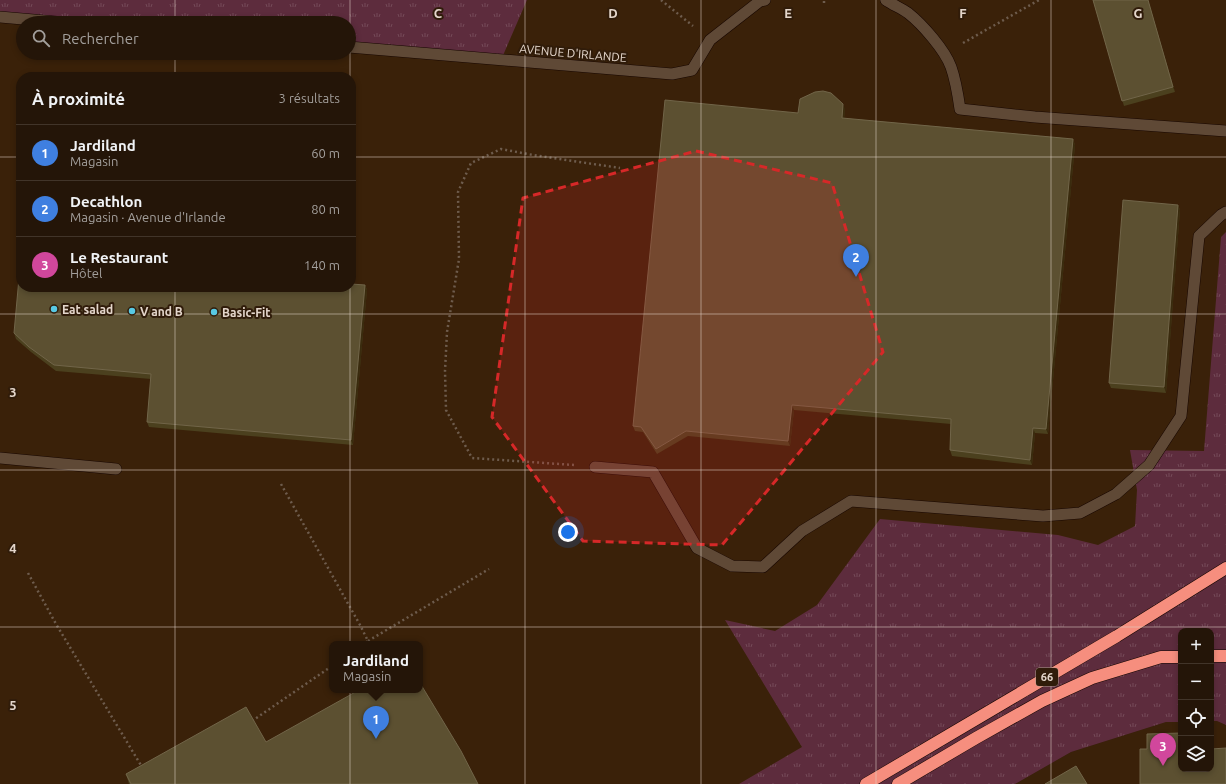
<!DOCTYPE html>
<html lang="fr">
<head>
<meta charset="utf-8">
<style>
	:root { --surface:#241508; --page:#302216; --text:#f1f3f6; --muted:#a39f9c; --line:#413429; --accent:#1a73e8 }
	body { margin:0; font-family:Ubuntu,sans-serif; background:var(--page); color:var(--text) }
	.controls { position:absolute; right:12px; bottom:12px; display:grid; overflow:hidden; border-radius:8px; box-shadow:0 2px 6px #0003 }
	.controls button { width:36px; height:36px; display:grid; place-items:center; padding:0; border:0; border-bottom:1px solid var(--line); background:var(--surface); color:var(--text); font:20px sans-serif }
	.you { position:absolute; left:568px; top:532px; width:14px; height:14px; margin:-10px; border:3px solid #fff; border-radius:50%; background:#1a73e8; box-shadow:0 0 0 6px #1a73e833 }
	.badge { display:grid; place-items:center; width:26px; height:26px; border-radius:50%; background:var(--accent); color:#fff; font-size:13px; font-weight:700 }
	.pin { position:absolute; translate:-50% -33px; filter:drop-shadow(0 1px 2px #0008) }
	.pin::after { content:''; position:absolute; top:21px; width:14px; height:12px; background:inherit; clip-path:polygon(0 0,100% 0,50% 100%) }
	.popup { position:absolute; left:329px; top:641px; width:94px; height:52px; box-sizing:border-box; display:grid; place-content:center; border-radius:8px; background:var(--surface); filter:drop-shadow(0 1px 3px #0005); font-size:13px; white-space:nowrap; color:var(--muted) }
	.popup b { font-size:15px; color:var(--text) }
	.popup::after { content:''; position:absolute; left:50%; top:100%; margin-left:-8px; border:8px solid transparent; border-top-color:var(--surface) }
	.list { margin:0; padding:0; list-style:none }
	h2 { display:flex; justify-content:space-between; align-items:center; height:52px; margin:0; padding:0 16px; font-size:17px }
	h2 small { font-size:13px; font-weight:400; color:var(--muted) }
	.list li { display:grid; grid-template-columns:26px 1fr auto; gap:12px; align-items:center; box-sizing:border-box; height:56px; padding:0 16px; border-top:1px solid var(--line) }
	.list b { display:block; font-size:15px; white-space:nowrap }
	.list p { margin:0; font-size:13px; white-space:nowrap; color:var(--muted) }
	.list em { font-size:13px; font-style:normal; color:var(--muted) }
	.icon { flex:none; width:22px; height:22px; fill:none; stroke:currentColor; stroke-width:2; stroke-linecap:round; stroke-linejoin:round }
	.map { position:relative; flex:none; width:1226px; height:784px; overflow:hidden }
	.search { position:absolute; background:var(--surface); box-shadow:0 2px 6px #0003; left:16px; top:16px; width:340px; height:44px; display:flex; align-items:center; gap:10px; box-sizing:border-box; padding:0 14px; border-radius:22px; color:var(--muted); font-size:15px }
	.panel { position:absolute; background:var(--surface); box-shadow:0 2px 6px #0003; left:16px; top:72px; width:340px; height:220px; border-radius:16px }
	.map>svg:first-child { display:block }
	.built { fill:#3a2109; fill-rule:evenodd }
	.grass { fill:url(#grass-tufts) }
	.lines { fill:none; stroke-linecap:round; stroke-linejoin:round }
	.service-casing { stroke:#170600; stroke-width:12 }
	.minor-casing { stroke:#170600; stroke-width:12 }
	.motorway-casing { stroke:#170600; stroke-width:13 }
	.path { stroke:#6e5c4d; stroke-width:2.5; stroke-dasharray:2 3; stroke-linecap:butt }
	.service { stroke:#5f4936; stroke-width:11 }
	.minor { stroke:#5f4936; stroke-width:11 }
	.motorway { stroke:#f68e7e; stroke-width:12 }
	.wall { fill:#4b401e }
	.shaded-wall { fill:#3a2b0e }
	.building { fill:#5c5031; stroke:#716549 }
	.marked { fill:#d62828; fill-opacity:0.2; stroke:#d62828; stroke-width:3; stroke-dasharray:8 5; stroke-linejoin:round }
	.grid { fill:none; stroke:#e4d6cb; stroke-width:1; stroke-opacity:0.55 }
	.poi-dot { fill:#58c9e3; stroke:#301c0a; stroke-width:1.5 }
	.labels { text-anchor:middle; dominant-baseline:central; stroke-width:4; stroke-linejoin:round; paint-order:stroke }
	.shield { fill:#301c0a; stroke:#ae9e91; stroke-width:1 }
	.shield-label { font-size:11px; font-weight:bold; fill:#e4d6cb }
	.street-label { font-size:12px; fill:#e4d6cb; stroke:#301c0a }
	.poi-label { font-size:12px; font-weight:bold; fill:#e4d6cb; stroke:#301c0a; text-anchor:start }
	.grid-label { font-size:13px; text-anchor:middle; font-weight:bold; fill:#e4d6cb; stroke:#301c0a; stroke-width:4; stroke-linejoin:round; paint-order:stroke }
</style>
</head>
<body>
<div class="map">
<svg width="1226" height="784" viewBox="0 0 1226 784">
	<defs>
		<pattern id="grass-tufts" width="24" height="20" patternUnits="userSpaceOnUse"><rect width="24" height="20" fill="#5d2c3d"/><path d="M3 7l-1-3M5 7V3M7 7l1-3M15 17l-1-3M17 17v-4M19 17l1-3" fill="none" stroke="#744a58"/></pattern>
	</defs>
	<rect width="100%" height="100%" fill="#301c0a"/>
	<g class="built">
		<path d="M0 0H1226V497L801 784H0ZM23 23H349V53H23ZM21 77H351V287H21ZM332 644H420V690H332Z"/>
		<polygon points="1211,721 1217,721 1226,725 1226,784 1015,784 1071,752 1166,722 1181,722 1181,769 1211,769"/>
	</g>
	<g class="grass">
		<polygon points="0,0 527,0 501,60 349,47 349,23 68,23 0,17"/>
		<polygon points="1226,232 1226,725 1217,721 1211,721 1211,631 1181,631 1181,722 1166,722 1071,752 1015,784 739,784 802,747 725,620 775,631 817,605 880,519 1058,535 1098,545 1135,526 1137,490 1130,450 1204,451 1221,237"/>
	</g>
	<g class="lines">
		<g class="service-casing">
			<g id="service">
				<path d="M886 0C893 5 901 8 908 13 922 24 945 50 951 67 956 81 958 95 960 109L1035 117 1226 131"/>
				<polyline points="0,458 116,469"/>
				<polyline points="595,467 653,472 697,548 732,566 763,567 802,531 851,501 1043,516 1080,513 1116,494 1149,465 1181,416 1199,236 1221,215 1226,212"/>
			</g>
		</g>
		<g class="minor-casing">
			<g id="minor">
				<polyline points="886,0 887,0"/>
				<polyline points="0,17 68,23"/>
				<polyline points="349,47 672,74 692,70 710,40 760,1 765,0"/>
			</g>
		</g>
		<g class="motorway-casing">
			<g id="motorway">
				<polyline points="1211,656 1226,656"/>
				<polyline points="866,784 1117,636 1226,568"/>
				<polyline points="898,784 976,738 1042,701 1092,678 1161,657 1181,657"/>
			</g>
		</g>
		<g class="path">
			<polyline points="661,0 693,26"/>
			<polyline points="824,3 824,0"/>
			<polyline points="963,43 1039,0"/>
			<polyline points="574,465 472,458 446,410 445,371 447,332 459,259 458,192 471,163 501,149 533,155 620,168"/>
			<polyline points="281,484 360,625 368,641 363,644"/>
			<polyline points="28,573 56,624 142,767"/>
			<polyline points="368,641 489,569"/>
			<polyline points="252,721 332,666"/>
		</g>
		<use href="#service" class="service"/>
		<use href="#minor" class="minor"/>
		<use href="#motorway" class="motorway"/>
	</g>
	<g class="wall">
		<polygon points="1093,0 1148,0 1175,92 1124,106"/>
		<polygon points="845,109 844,118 1073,139 1075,145 1048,434 1035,433 1032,465 952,456 950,450 951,424 794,410 790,446 688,436 657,454 643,432 635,431 633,426 798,113"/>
		<polygon points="1178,205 1180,210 1166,393 1111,388 1109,383"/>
		<polygon points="365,285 367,290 353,445 149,427 147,422 151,379 56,371 31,352 16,339 14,333"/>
		<polygon points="266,742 478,784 129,784 126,774"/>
	</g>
	<g class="shaded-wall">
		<polygon points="1148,0 1175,92 1173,87"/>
		<polygon points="843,104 845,109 844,123 842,118"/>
		<polygon points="1073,139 1075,145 1048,434 1046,429"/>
		<polygon points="1178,205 1180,210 1166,393 1164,387"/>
		<polygon points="365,285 367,290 353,445 351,440"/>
		<polygon points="792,405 794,410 790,446 788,441"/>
		<polygon points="1033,428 1035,433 1032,465 1030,460"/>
	</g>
	<g class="building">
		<polygon points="1093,0 1148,0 1173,87 1122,101"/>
		<polygon points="823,91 831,93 843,104 842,118 1073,139 1046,429 1033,428 1030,460 950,450 951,419 792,405 788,441 686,431 656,449 641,427 633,426 665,100 798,113 800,99 815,92"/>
		<polygon points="1123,200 1178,205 1164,387 1109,383"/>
		<polygon points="21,256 21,287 351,287 351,284 365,285 351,440 147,422 151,374 54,365 29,347 14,333"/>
		<polygon points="420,683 461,751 478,784 131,784 126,774 246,707 266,742 359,690 420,690"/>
		<polygon points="1181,733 1181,769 1211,769 1211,749 1226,748 1226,784 1140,784 1140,749 1147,749 1147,734"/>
		<polygon points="1076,766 1087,784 1045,784"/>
	</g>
	<path class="marked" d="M696 151 832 183 883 352 722 545 583 541 492 417 523 198Z"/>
	<path class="grid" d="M175 0V23M350 0V77M525 0V784M701 0V784M876 0V784M1051 0V784M175 53V77M0 157H21M351 157H1226M175 287V784M350 287V784M0 314H1226M0 470H1226M0 627H1226"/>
	<g class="poi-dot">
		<circle cx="54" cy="309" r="4"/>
		<circle cx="132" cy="311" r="4"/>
		<circle cx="214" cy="312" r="4"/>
	</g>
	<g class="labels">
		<rect class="shield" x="1036" y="668" width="22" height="18" rx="3"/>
		<g class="shield-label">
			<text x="1047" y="677">66</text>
		</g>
		<g class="street-label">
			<text transform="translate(573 53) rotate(5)">AVENUE D'IRLANDE</text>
		</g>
		<g class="poi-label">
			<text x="62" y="309">Eat salad</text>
			<text x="140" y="311">V and B</text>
			<text x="222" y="312">Basic-Fit</text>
		</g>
	</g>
	<g class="grid-label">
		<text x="438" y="18">C</text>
		<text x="613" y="18">D</text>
		<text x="788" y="18">E</text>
		<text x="963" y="18">F</text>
		<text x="1138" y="18">G</text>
		<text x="13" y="397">3</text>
		<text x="13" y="553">4</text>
		<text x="13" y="710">5</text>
	</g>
</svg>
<div class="controls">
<button>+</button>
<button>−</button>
<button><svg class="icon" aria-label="locate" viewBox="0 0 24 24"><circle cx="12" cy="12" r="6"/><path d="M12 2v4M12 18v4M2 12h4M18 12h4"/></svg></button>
<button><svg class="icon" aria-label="layers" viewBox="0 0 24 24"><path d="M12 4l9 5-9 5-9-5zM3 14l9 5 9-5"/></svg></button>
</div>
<div class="you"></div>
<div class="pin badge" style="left:376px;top:739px;background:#3f7fe0">1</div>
<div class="popup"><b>Jardiland</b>Magasin</div>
<div class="pin badge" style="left:856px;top:277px;background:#3f7fe0">2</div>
<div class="pin badge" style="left:1163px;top:766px;background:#d1479c">3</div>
<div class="search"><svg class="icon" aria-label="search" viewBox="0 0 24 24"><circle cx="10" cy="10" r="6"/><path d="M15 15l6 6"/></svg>Rechercher</div>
<section class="panel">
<h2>À proximité<small>3 résultats</small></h2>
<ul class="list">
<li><span class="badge" style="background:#3f7fe0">1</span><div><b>Jardiland</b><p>Magasin</p></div><em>60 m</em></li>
<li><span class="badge" style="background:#3f7fe0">2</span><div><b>Decathlon</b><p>Magasin · Avenue d'Irlande</p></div><em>80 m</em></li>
<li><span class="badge" style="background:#d1479c">3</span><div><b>Le Restaurant</b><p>Hôtel</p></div><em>140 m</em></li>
</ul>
</section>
</div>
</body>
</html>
